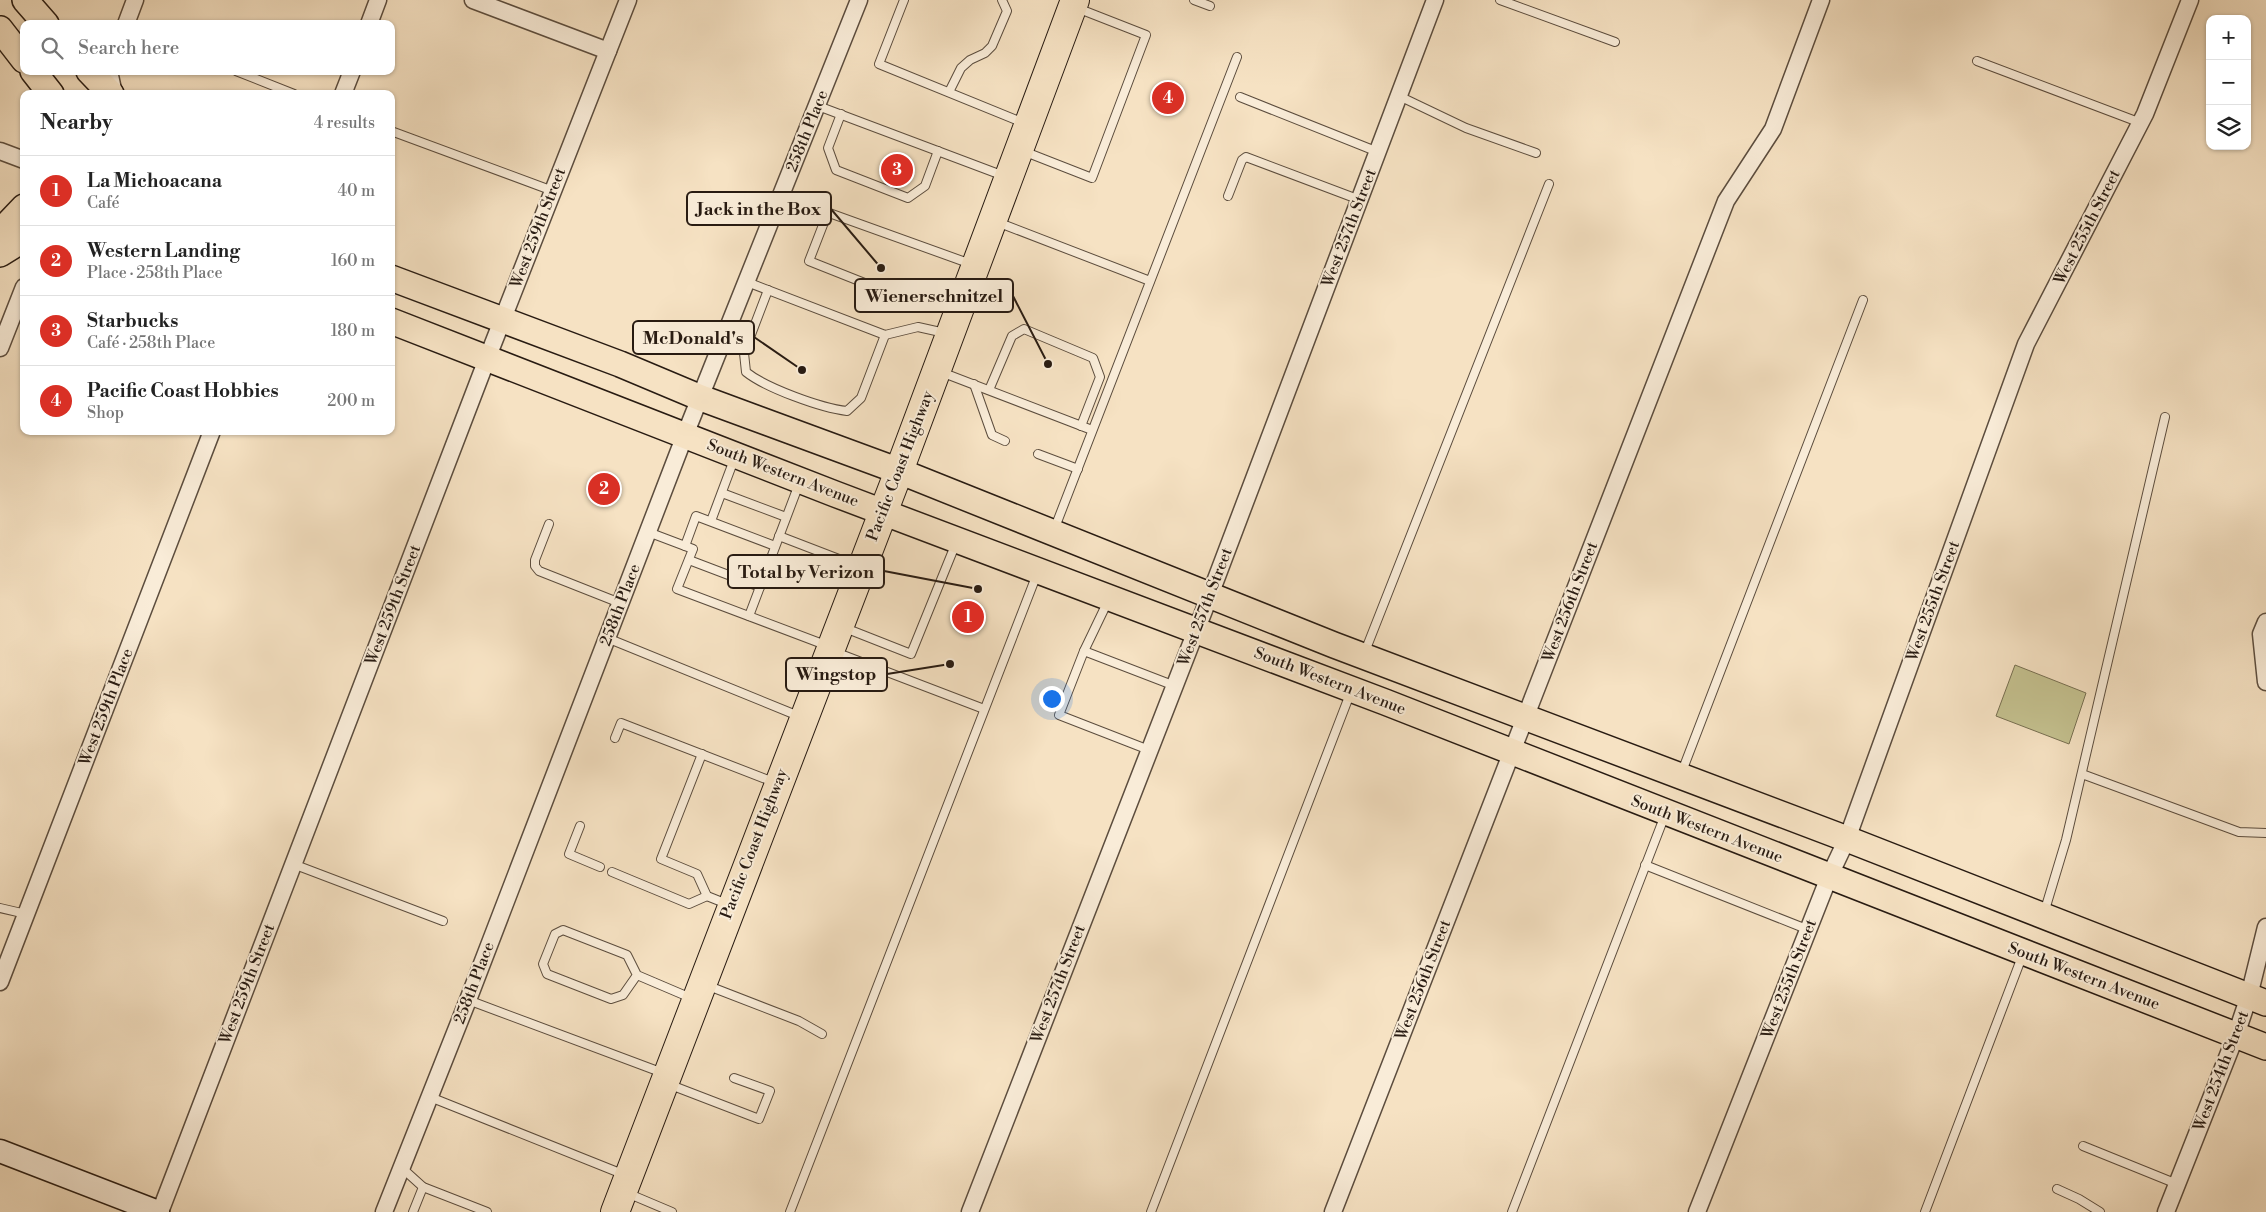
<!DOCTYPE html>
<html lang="en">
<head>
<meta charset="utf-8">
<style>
	:root { --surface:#fff; --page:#f2f2f2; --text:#222; --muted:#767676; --line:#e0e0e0; --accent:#d93025 }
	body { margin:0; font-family:"Libre Bodoni",serif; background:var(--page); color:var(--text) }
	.controls { position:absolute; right:15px; top:15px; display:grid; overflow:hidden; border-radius:10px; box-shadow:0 1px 4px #0004 }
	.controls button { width:45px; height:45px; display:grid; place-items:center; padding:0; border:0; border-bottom:1px solid var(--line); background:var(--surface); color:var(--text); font:25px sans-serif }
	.you { position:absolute; left:1051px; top:698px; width:18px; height:18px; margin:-12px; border:4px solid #fff; border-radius:50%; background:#1a73e8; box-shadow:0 0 0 8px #1a73e833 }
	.badge { display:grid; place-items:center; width:32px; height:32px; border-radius:50%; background:var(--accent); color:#fff; font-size:16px; font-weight:700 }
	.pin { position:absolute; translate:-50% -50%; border:2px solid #fff; box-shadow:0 1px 5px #0006 }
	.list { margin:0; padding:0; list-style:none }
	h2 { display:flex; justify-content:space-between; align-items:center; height:65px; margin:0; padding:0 20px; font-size:21px }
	h2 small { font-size:16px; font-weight:400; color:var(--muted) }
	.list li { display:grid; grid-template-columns:32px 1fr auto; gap:15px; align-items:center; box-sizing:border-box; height:70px; padding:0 20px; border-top:1px solid var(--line) }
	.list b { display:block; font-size:19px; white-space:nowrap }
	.list p { margin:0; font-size:16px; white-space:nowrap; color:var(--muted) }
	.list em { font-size:16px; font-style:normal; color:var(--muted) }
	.icon { flex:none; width:28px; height:28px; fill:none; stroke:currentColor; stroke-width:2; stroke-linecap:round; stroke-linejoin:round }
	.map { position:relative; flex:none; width:2266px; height:1212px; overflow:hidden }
	.search { position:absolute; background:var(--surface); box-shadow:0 1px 4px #0004; left:20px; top:20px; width:375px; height:55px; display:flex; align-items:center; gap:12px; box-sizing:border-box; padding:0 18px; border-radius:10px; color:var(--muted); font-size:19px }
	.panel { position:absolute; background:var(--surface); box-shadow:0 1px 4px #0004; left:20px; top:90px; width:375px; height:345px; border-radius:10px }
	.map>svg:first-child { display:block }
	.green { fill:#c4c18f; stroke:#766e50 }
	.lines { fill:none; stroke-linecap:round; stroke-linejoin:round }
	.lane-casing { stroke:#5c4d3e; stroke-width:10 }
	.street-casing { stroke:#5c4d3e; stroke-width:19 }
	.secondary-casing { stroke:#281b12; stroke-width:25 }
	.primary-casing { stroke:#281b12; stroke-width:28 }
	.highway-casing { stroke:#281b12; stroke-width:30 }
	.lane { stroke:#f9ecd8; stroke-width:8 }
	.street { stroke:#f9ecd8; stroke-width:16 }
	.secondary { stroke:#f9ecd8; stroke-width:22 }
	.primary { stroke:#f6e2c3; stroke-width:25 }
	.highway { stroke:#f6e2c3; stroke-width:28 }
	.labels { text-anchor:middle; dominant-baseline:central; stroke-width:4; stroke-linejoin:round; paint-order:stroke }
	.street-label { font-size:16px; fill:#281b12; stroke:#f9ecd8 }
	.leader { fill:none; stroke:#281b12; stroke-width:2 }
	.callout-dot { fill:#281b12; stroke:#f9ecd8; stroke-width:2 }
	.callout { fill:#f9ecd8; stroke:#281b12; stroke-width:2 }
	.callout-label { font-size:18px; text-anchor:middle; font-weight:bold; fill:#281b12 }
</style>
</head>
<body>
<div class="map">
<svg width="2266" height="1212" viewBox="0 0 2266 1212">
	<rect width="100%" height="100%" fill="#f6e2c3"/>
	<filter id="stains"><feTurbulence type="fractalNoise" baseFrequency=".004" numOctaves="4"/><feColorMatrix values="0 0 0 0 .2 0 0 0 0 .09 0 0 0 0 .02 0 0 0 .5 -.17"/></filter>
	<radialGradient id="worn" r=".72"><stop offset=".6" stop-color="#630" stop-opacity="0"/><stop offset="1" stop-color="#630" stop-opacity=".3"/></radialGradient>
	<polygon class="green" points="2015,665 2086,693 2069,744 1996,716"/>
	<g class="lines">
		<g class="lane-casing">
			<g id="lane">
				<polyline points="904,0 879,64 1024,123"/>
				<polyline points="1194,0 1210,6"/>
				<polyline points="1500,0 1615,42"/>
				<polyline points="1977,61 2141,123"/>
				<polyline points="236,71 294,94"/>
				<polyline points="949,92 961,68 970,60 985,53 992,46 1007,11 1002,0"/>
				<polyline points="1399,96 1466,128 1536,153"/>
				<polyline points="1240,97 1378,152"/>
				<polyline points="818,106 1004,176"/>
				<polyline points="841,114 828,148 836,170 908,198 925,186 938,151"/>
				<polyline points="391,131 553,191"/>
				<polyline points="1023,151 1092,178 1146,35 1077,8"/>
				<polyline points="782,196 971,264"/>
				<polyline points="1228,196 1242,160 1246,157 1360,200"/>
				<polyline points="828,212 809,261 877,288"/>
				<polyline points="997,222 1150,281"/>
				<polyline points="747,282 885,335 918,327 945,333"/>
				<path d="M768 290 744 353 746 372C766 388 821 408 847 411L861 398 885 335"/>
				<polyline points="895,295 912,292 955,307"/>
				<polyline points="941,372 1092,430"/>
				<polyline points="974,384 992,435 1005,441"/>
				<polyline points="989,390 1012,336 1024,329 1093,358 1100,377 1081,426"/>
				<polyline points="1038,454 1078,469"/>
				<polyline points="722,493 786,517"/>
				<polyline points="711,521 735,457"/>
				<polyline points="549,524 535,560 535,566 539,571 620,603"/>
				<polyline points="1054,530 1237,57"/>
				<polyline points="648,532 693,549 677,589 828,646"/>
				<polyline points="779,536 857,566"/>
				<polyline points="685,546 696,516 775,546"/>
				<polyline points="689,560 760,587"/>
				<polyline points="749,616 799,484"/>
				<polyline points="845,628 911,654 956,543"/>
				<polyline points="607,638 801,717"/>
				<polyline points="1084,651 1108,601"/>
				<polyline points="835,652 984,709"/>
				<polyline points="1364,654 1549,184"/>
				<polyline points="615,738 621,723 776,783"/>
				<polyline points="1149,750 1059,715 1084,651 1175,686"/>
				<polyline points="702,754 661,859 697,874 707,896 727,904"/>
				<polyline points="1681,774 1863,300"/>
				<polyline points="2082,774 2239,832 2266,833"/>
				<polyline points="580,826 569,854 600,867"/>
				<polyline points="293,864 443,921"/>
				<polyline points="1645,865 1809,930"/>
				<polyline points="612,872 689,904 707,896"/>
				<polyline points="0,908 26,914"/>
				<polyline points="2044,913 2066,840 2165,417"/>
				<polyline points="637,975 623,995 611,999 547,974 543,964 555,934 563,930 627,955 637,975 691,998"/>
				<polyline points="706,985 799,1021 822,1034"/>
				<polyline points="468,1000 663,1073"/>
				<polyline points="668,1084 759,1119 770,1091 734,1078"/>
				<polyline points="430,1097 625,1175"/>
				<polyline points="2083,1146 2177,1184"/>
				<polyline points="402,1168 423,1187 487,1212"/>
				<polyline points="2057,1189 2079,1199 2100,1212"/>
				<polyline points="627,1193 672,1212"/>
				<polyline points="413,1212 423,1187"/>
				<polyline points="790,1212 1037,574"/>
				<polyline points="1151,1212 1350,694"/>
				<polyline points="1512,1212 1665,815"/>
				<polyline points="1925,1212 2023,954"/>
			</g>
		</g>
		<g class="street-casing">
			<g id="street">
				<polyline points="473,0 608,51"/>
				<polyline points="126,24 135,0"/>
				<polyline points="369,24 378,0"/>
				<polyline points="109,71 114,94"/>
				<polyline points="343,94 352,71"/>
				<polyline points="0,151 24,160"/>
				<polyline points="0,348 24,287"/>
				<polyline points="2266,622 2261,634 2266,682"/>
				<polyline points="0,982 212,431"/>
				<polyline points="160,1212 487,359 628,0"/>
				<polyline points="384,1212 468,1000 685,435 859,0"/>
				<polyline points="970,1212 1210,595 1435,0"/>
				<polyline points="1333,1212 1726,201 1773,129 1821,0"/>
				<polyline points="1697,1212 1829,877 1847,839 2026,344 2145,114 2190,0"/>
				<polyline points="2166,1212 2236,1035 2249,996 2266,927"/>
			</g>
		</g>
		<g class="secondary-casing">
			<polyline id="secondary" points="0,1151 158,1212"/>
		</g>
		<g class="primary-casing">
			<g id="primary">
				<polyline points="25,0 46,24"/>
				<polyline points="0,29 24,60"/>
				<polyline points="33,71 51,94"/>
				<polyline points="89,71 111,94"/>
				<polyline points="0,232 24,207"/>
				<polyline points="0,254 24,239"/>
				<polyline points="391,278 620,364 701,398 899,471 1334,645 1847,839 2266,1003"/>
				<polyline points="391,321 835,494 1385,702 2266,1047"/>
			</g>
		</g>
		<g class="highway-casing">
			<polyline id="highway" points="615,1212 899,471 1075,0"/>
		</g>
		<use href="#lane" class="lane"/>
		<use href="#street" class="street"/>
		<use href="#secondary" class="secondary"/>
		<use href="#primary" class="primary"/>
		<use href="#highway" class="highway"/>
	</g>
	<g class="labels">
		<g class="street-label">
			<text transform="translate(807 131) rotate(-68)">258th Place</text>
			<text transform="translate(2087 227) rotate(-63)">West 255th Street</text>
			<text transform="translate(538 228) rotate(-69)">West 259th Street</text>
			<text transform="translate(1349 228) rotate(-69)">West 257th Street</text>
			<text transform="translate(900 466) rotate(-69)">Pacific Coast Highway</text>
			<text transform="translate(783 473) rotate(21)">South Western Avenue</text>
			<text transform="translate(1933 601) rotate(-70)">West 255th Street</text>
			<text transform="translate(1570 602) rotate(-69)">West 256th Street</text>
			<text transform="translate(393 605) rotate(-69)">West 259th Street</text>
			<text transform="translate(620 605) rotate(-69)">258th Place</text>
			<text transform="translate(1205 607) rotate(-69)">West 257th Street</text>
			<text transform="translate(1330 681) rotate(21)">South Western Avenue</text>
			<text transform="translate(106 707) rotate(-69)">West 259th Place</text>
			<text transform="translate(1707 829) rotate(21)">South Western Avenue</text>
			<text transform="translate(754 844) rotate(-69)">Pacific Coast Highway</text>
			<text transform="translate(2084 976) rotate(21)">South Western Avenue</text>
			<text transform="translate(1789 979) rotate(-69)">West 255th Street</text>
			<text transform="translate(1423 980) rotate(-69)">West 256th Street</text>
			<text transform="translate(474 983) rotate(-69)">258th Place</text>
			<text transform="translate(247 984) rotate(-69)">West 259th Street</text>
			<text transform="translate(1058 984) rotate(-69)">West 257th Street</text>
			<text transform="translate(2221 1071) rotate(-69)">West 254th Street</text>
		</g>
	</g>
	<path class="leader" d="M881 268L831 209M1048 364L1013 296M802 370L754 337M978 589L884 571M950 664L887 674"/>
	<g class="callout-dot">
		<circle cx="881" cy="268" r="5"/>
		<circle cx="1048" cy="364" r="5"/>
		<circle cx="802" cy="370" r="5"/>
		<circle cx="978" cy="589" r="5"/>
		<circle cx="950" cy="664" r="5"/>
	</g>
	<g class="callout">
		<rect x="687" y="192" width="144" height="33" rx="5"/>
		<rect x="855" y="279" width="158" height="33" rx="5"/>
		<rect x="633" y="321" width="121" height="33" rx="5"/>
		<rect x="728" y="555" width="156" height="33" rx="5"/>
		<rect x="786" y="658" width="101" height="33" rx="5"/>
	</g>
	<g class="callout-label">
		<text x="759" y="215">Jack in the Box</text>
		<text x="934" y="302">Wienerschnitzel</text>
		<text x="693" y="344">McDonald's</text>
		<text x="806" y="578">Total by Verizon</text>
		<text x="836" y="680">Wingstop</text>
	</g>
	<rect width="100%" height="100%" filter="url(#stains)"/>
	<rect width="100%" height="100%" fill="url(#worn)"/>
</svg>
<div class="controls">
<button>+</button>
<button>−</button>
<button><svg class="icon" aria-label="layers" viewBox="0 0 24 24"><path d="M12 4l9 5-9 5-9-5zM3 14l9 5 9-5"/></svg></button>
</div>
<div class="you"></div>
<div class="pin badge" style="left:968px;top:617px">1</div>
<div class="pin badge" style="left:604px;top:489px">2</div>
<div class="pin badge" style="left:897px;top:170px">3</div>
<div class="pin badge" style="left:1168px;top:98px">4</div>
<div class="search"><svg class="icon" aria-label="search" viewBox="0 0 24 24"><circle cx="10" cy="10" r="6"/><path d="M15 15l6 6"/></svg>Search here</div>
<section class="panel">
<h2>Nearby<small>4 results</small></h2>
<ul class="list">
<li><span class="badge">1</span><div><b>La Michoacana</b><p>Café</p></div><em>40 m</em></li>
<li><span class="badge">2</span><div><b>Western Landing</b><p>Place · 258th Place</p></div><em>160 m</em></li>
<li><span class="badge">3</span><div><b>Starbucks</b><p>Café · 258th Place</p></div><em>180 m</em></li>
<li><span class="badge">4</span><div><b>Pacific Coast Hobbies</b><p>Shop</p></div><em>200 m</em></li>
</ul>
</section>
</div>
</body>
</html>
